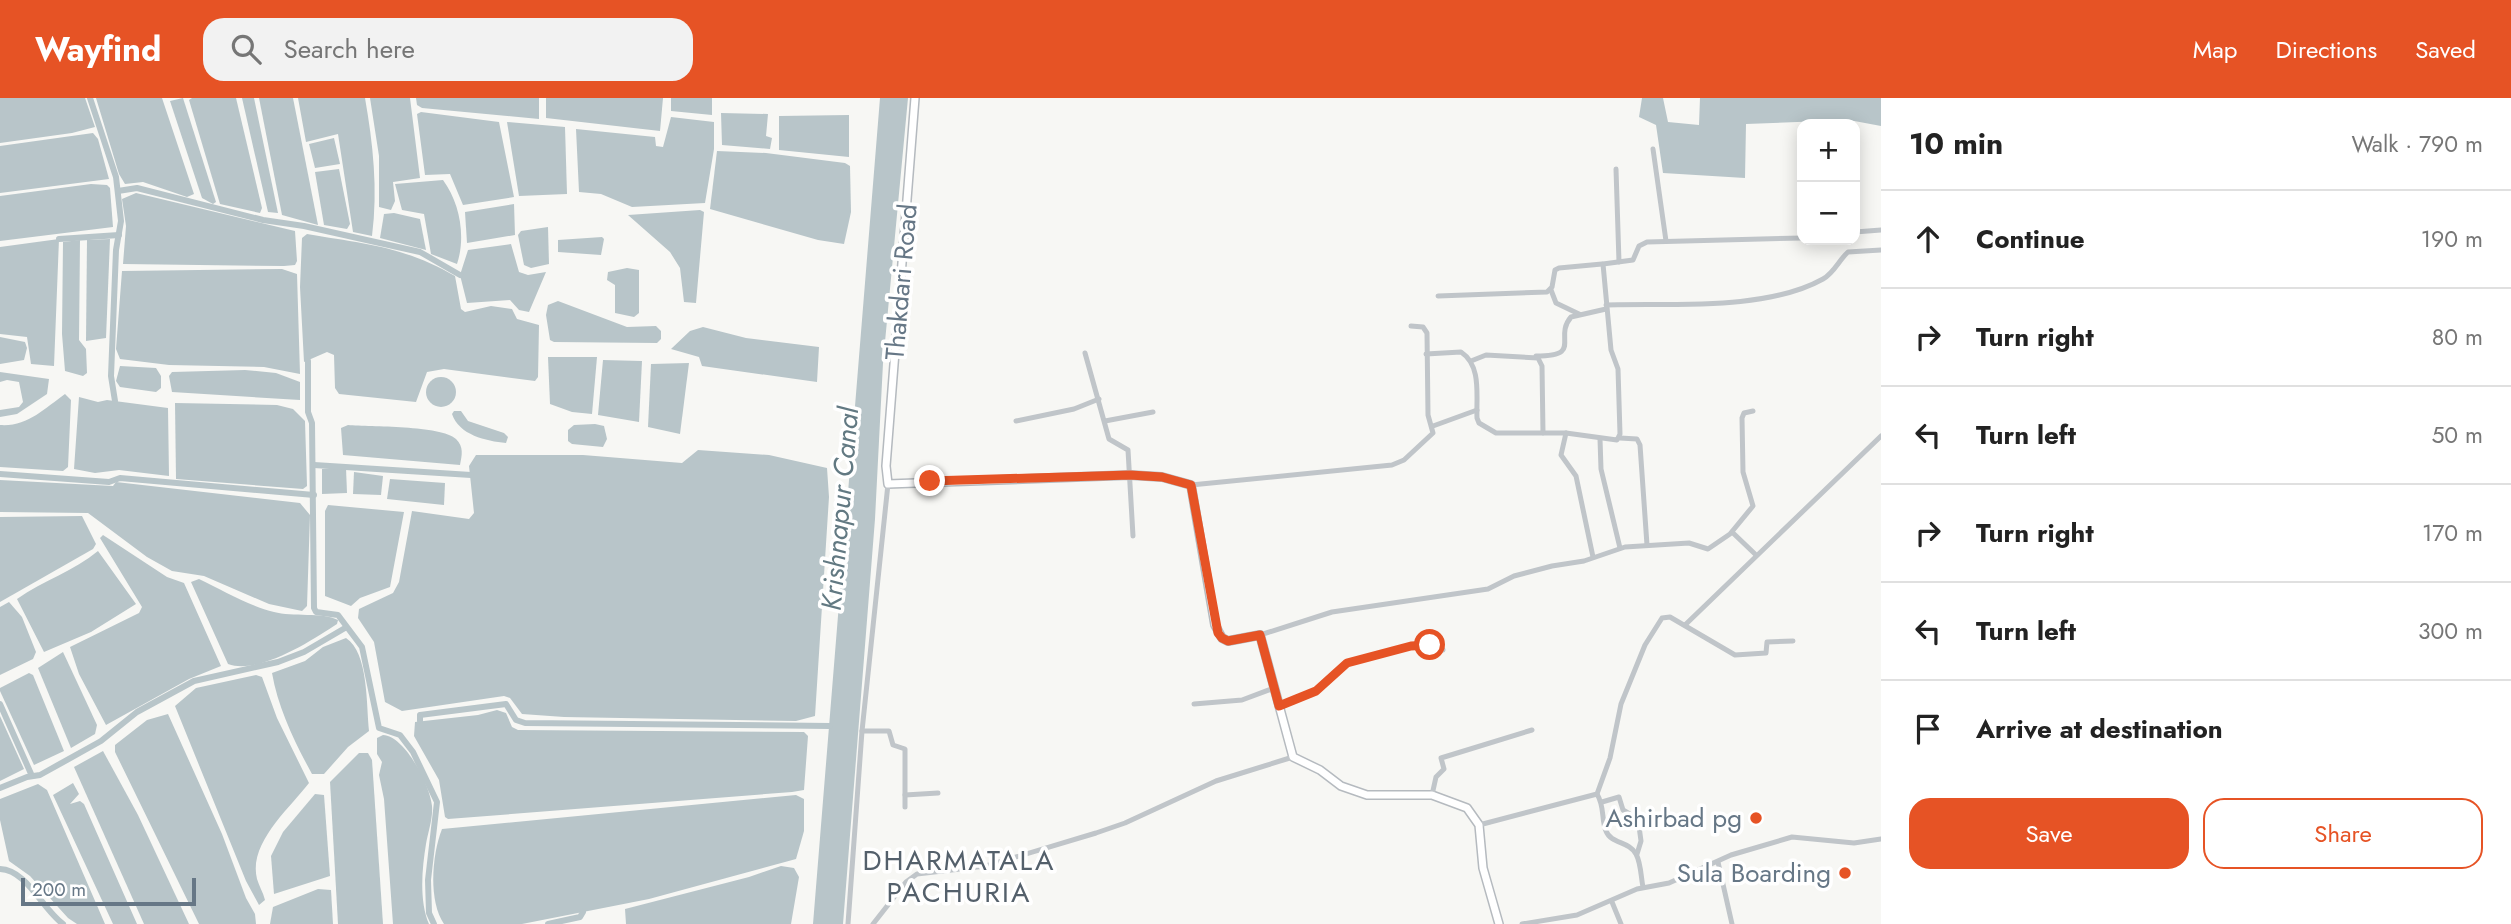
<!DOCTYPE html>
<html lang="en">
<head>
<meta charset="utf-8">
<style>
	:root { --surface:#fff; --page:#f2f2f2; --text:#222; --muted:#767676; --line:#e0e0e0; --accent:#e65325 }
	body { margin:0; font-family:Jost,sans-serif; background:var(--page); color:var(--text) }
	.controls { position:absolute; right:21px; top:21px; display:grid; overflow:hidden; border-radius:14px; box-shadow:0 4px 18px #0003 }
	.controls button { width:63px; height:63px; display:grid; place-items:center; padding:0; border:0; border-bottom:2px solid var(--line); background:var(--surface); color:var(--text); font:35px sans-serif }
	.scale { position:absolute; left:21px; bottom:18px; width:175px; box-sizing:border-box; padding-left:7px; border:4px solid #667786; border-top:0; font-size:19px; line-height:24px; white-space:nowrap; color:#667786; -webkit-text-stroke:5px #fff; paint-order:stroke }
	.stop { position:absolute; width:21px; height:21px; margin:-16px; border:5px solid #e65325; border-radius:50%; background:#fff }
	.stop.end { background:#e65325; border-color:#fff; box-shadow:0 2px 7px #0008 }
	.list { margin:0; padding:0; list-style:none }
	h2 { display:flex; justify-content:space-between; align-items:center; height:91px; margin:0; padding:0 28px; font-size:30px }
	h2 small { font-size:23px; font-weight:400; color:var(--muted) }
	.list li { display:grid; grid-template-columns:46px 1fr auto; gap:21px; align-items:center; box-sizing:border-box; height:98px; padding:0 28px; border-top:2px solid var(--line) }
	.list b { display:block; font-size:26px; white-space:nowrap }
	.list em { font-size:23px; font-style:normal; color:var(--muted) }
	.actions { display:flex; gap:14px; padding:21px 28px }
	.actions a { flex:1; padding:16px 0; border:2px solid var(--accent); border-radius:21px; text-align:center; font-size:24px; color:var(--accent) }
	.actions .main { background:var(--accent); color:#fff }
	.icon { flex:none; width:38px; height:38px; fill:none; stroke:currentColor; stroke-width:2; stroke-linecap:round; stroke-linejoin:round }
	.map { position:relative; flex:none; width:1881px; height:826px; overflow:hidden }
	header { display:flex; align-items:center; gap:42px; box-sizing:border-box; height:98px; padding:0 35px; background:var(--accent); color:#fff }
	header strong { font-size:33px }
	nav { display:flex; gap:38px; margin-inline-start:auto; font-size:24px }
	.search { width:490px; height:63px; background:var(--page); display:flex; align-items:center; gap:18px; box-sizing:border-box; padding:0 24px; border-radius:21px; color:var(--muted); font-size:26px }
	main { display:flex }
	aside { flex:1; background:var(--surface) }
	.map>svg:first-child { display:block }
	.water { fill:#b8c5c9 }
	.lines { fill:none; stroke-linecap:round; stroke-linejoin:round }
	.canal { stroke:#b8c5c9; stroke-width:6 }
	.secondary-casing { stroke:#b5babf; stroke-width:10 }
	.street { stroke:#c0c5c9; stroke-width:5 }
	.secondary { stroke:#fff; stroke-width:7 }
	.route { stroke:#e65325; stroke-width:9 }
	.poi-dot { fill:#e65325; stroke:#fff; stroke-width:2.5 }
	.labels { text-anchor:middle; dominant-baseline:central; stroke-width:7; stroke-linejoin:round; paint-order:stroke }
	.street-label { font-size:26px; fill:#667786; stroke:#fff }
	.poi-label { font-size:26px; fill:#667786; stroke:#fff; text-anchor:end }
	.water-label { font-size:28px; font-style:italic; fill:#627982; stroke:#fff }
	.neighbourhood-label { font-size:28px; letter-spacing:2px; fill:#54606b; stroke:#fff }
</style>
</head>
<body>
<header>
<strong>Wayfind</strong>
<div class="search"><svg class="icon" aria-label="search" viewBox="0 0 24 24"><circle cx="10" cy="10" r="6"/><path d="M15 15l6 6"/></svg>Search here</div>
<nav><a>Map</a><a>Directions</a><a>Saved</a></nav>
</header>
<main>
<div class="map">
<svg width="1881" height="826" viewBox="0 0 1881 826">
	<rect width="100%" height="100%" fill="#f7f7f4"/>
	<g class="water">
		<polygon points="0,0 85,0 95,29 72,35 0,45"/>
		<polygon points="96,0 162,0 194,96 187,99 143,84 125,86 119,76"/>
		<polygon points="183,0 216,104 213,106 202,100 170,3"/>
		<polygon points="192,0 236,0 262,110 260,115 220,106 189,2"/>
		<polygon points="242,0 254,0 278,115 268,114"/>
		<polygon points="259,0 293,0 318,127 282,117"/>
		<path d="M298 0H365C373 46 378 91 372 138L353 134 338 36 306 44Z"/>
		<polygon points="370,0 410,0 420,80 393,84 395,103 391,112 379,109 379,58"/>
		<polygon points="416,0 539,0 539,21 422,10 417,7"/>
		<polygon points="546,0 663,0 660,33 546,20"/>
		<polygon points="671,0 712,0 712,17 671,13"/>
		<polygon points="880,0 908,0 883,265 875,421 843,826 813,826"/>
		<polygon points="1642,0 1663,0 1668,24 1699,27 1700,0 1881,0 1881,28 1849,22 1746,26 1745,80 1663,75 1656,27 1639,19"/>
		<polygon points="421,14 499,24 514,99 463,107 450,76 425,77 417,16"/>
		<polygon points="721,15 768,16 766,38 772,40 770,51 722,47"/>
		<polygon points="849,17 849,59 779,52 779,18"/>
		<polygon points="671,19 714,24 714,51 705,105 632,109 601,96 579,94 576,31 655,39 656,48 663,49"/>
		<polygon points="507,24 565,29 567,96 519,98"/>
		<polygon points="93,35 98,41 109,81 0,95 0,48"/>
		<polygon points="334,40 340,66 315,70 309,46"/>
		<polygon points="717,53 766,55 845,65 850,68 851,114 844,146 818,142 710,111"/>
		<polygon points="339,71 350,126 347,131 324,127 315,74"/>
		<path d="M443 82C460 105 466 139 457 166L431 156 424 116 402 112 395 86Z"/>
		<polygon points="91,86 107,87 110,90 113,129 0,143 0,98"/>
		<polygon points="136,95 295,133 297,163 295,167 284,168 123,166 126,128 122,101"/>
		<polygon points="514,106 515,137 467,145 465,114"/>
		<polygon points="700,112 704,114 696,205 684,204 680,170 670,154 628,117"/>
		<polygon points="394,115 420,121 426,152 380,140 384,116"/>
		<polygon points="548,129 549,166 531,170 524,167 518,137 521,133"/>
		<path d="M307 136C365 146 403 148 455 178L461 211 465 214 491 208 512 211 517 221 539 227 538 279 535 283 444 271 427 274 416 304 339 296 335 290 334 257 327 254 304 264 300 189 302 140Z"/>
		<polygon points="602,139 604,141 601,157 558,154 558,142"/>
		<polygon points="59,141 54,268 31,266 27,239 0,236 0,149"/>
		<polygon points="110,141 106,240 86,243 87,142"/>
		<polygon points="80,142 79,242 86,251 87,275 83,278 65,273 62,236 63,144"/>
		<polygon points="511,146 519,174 528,177 546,174 529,214 519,212 510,202 467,205 460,177 468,152"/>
		<polygon points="627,170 639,172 639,215 634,219 615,215 615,187 607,182 608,174"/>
		<polygon points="282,171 297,176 300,276 264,269 169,267 120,261 116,251 122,173"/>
		<polygon points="558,203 627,229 656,228 661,233 661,241 657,245 554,244 550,242 546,217 548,207"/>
		<polygon points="703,229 746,240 819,249 817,284 702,268 699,259 671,251 690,233"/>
		<polygon points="0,239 25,244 27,250 24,262 0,266"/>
		<polygon points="548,259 597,259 592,316 572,314 550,306"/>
		<polygon points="603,262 642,263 639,324 598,317"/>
		<polygon points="689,265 680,336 648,329 651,266"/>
		<polygon points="120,268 156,270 161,278 161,290 156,294 120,289 116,283"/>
		<polygon points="245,272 276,275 300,284 300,302 172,294 169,278 172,274"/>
		<polygon points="0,274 49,281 47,296 17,316 0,319 0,312 19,309 23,304 19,284 7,282 0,284"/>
		<circle cx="441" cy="294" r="15"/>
		<path d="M65 296 71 302 68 369 63 373 0 369V327C27 329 44 311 65 296Z"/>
		<polygon points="79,299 98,304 107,302 168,310 169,378 119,372 95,375 74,371"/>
		<polygon points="175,305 277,307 293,311 305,323 307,388 303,391 176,381"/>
		<path d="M454 313H461L468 323 504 335 508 339 506 345C486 343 459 337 452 316Z"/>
		<polygon points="595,326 604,328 607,341 603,349 572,346 568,343 568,332 574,327"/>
		<path d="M348 327C370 329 441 327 456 341 464 349 462 357 460 367L343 357 341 330Z"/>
		<polygon points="698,352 769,357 827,370 829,399 815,618 796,623 564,619 522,616 510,600 504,598 402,613 385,604 374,544 358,520 359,511 393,495 399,484 412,413 469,421 474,415 469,368 476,357 583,357 682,365"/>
		<polygon points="346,370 347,395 322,396 322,371"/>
		<polygon points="354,374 383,378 381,397 353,396"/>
		<polygon points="390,381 445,385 444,407 387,401"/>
		<polygon points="0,382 113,388 116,384 300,405 310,417 307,508 302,513 269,506 204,478 172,473 147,459 88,415 0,414"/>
		<polygon points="328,407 404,414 390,489 360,500 351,508 325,498 325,413"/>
		<polygon points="82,418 96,446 93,451 0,504 0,419"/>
		<polygon points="103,437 167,479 184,485 221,568 189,581 106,627 79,576 70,549 139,515 142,509 100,440"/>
		<path d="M98 453 136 506 91 534 44 554 17 501C44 482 74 473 98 453Z"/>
		<path d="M199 481C222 492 249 508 274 514 292 519 323 514 338 522L337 526C311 543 259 577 228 566L191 484Z"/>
		<polygon points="9,504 22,519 36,554 33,561 0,577 0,509"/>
		<path d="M346 540C369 555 366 608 369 633L348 649 324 676H312C295 645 278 610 272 575L305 563 323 549Z"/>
		<polygon points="63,554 97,627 95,636 71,650 38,570"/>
		<polygon points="29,575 33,577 64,653 34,667 0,593 0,590"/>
		<path d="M256 577 262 579 277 620 309 685C290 710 248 745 257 781 259 788 263 794 265 802L259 807 246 783 175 608 196 590Z"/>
		<polygon points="497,612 506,615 512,629 518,632 804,634 808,638 804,692 792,694 448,721 445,719 439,682 414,638 415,624 478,617"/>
		<polygon points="168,616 222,736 246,800 255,816 256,826 199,826 115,654 115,647 147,622"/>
		<polygon points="0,618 24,671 0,683"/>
		<path d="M383 637C405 638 430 687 432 708 433 721 428 734 426 746 422 770 419 803 429 826H393L384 701 379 677 382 664 377 656V640Z"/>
		<polygon points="103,653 138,717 189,826 144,826 74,669"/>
		<polygon points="359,655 368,655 372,662 383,826 338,826 330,684"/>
		<polygon points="73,685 79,696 70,706 80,703 84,706 137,826 113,826 53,697"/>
		<polygon points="38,686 47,692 105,826 77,826 68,820 30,778 9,763 0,722 0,701"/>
		<polygon points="315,696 324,697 330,778 274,796 271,758 283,734"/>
		<path d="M796 697 804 701V733L796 761 649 801 522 826H444C428 803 432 756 442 731Z"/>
		<polygon points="781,768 794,770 799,779 791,826 626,826 625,811 749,779"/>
		<polygon points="318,791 331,792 333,826 270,826 273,809"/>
	</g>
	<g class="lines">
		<g class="canal">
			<polyline points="90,0 116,79 121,123 116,152 111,278 115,303"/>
			<polyline points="118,93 137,90 263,122 304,128 420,154 460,177"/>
			<polyline points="59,141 119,137"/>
			<polyline points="308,263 308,314 312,325 314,510 316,514 338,517 362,549 379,630 400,637 413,654 437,704 428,782 429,815 434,826"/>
			<polyline points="314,367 471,377"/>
			<polyline points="0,376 109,384 120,380 314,397"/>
			<polyline points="0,606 32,678"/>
			<polyline points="420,623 420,617 506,606 516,622 525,625 830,628"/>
			<polyline points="0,690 27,679 40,677 101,643 137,614 194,583 278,564 304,554 345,530"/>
			<path d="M0 771C27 772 42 811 63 826"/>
			<polyline points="548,826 580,819 583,814"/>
		</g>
		<g class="secondary-casing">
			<polyline id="secondary" points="915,0 886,368 888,386 1130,377 1162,379 1191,387 1215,527 1222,540 1228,543 1260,537 1293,659 1320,672 1341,688 1367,697 1432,697 1467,710 1479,727 1483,770 1499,826"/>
		</g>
		<g class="street">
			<polyline points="1653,51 1666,143"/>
			<polyline points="1616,71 1619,164"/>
			<polyline points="1855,134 1881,132"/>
			<polyline points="1551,192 1556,205 1579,216"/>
			<polyline points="1438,198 1547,194 1552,189 1555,172 1559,170 1602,166"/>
			<path d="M1606 207C1670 205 1766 213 1823 181 1834 175 1839 162 1848 154L1881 152"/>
			<polyline points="1085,255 1109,341 1128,352 1133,438"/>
			<path d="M1426 256 1461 254C1482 268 1476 298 1477 320L1479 325 1496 335H1566L1617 342 1620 336 1618 271 1611 252 1603 166 1633 162 1639 148 1647 144 1802 140"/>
			<path d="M1536 258C1584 258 1553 240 1571 219L1606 211"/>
			<polyline points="1471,263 1486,257 1538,260 1542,268 1543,335"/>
			<polyline points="1016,323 1074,311 1099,301"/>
			<polyline points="1105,323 1153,314"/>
			<polyline points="1433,328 1477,312"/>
			<polyline points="1566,335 1561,357 1576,378 1593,459"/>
			<polyline points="1620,340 1637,341 1640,347 1647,447"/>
			<polyline points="1600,341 1601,371 1620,450"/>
			<polyline points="1191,387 1392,367 1404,362 1433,335 1428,317 1427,235 1423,229 1411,228"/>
			<polyline points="1732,434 1755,456"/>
			<polyline points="1685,527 1881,338"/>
			<polyline points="1260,537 1332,514 1488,491 1514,478 1552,468 1584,463 1625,449 1689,445 1708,451 1730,436 1753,408 1743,374 1742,320 1744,315 1753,313"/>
			<polyline points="1194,606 1242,602 1274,590"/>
			<polyline points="1279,608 1316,593 1347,565 1418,547 1443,552"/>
			<polyline points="862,633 889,633 893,647 905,651 905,709"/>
			<path d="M1597 696C1605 709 1601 721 1606 733 1611 746 1629 743 1636 756 1641 765 1641 780 1643 789"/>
			<polyline points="905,697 938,695"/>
			<polyline points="1432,697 1436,679 1444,671 1441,660 1532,632"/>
			<polyline points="1602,704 1619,699 1623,712 1638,721 1641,743 1637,756"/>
			<polyline points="1479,727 1597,696 1610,660 1621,606 1645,547 1662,520 1670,519 1735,557 1766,555 1767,544 1793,543"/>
			<polyline points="1718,764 1732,826"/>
			<polyline points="1612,804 1621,826"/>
			<polyline points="848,826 862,633 888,386"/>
			<polyline points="873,826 906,784 917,776 986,768 1096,735 1125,725 1216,683 1293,659"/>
			<polyline points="1522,826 1577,817 1637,791 1669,785 1731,757 1792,739 1854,745 1881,741"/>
		</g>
		<use href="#secondary" class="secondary"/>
	</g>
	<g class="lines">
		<polyline class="route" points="930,383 1130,377 1162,379 1191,387 1218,535 1222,540 1228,543 1260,537 1279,608 1316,593 1347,565 1411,548 1430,547"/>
	</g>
	<g class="poi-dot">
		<circle cx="1756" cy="720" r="7"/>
		<circle cx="1845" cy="775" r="7"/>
	</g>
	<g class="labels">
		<g class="street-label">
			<text transform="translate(901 184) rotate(-85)">Thakdari Road</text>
		</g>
		<g class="poi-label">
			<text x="1742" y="720">Ashirbad pg</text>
			<text x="1831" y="775">Sula Boarding</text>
		</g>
		<g class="water-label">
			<text transform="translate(840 411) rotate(-85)">Krishnapur Canal</text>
		</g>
		<g class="neighbourhood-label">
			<text x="959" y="762">DHARMATALA<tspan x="959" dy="32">PACHURIA</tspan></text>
		</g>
	</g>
</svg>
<div class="controls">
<button>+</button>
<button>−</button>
</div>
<div class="scale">200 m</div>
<div class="stop" style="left:1430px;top:547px"></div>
<div class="stop end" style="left:930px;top:383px"></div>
</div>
<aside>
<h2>10 min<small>Walk · 790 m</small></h2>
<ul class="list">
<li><svg class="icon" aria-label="ahead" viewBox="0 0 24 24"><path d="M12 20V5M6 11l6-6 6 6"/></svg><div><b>Continue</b></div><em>190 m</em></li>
<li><svg class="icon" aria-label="right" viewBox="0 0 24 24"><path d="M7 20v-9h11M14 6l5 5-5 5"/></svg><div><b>Turn right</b></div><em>80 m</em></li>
<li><svg class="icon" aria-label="left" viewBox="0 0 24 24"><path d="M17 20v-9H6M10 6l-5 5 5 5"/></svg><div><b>Turn left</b></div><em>50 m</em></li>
<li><svg class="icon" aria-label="right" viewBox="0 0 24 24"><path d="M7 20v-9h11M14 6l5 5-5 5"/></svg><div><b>Turn right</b></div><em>170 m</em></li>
<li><svg class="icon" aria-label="left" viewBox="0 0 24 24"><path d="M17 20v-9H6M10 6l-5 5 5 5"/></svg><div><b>Turn left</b></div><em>300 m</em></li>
<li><svg class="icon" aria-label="arrive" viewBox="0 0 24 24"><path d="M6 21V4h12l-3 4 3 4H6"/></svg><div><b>Arrive at destination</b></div></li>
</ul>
<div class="actions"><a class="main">Save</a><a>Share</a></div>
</aside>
</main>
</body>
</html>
